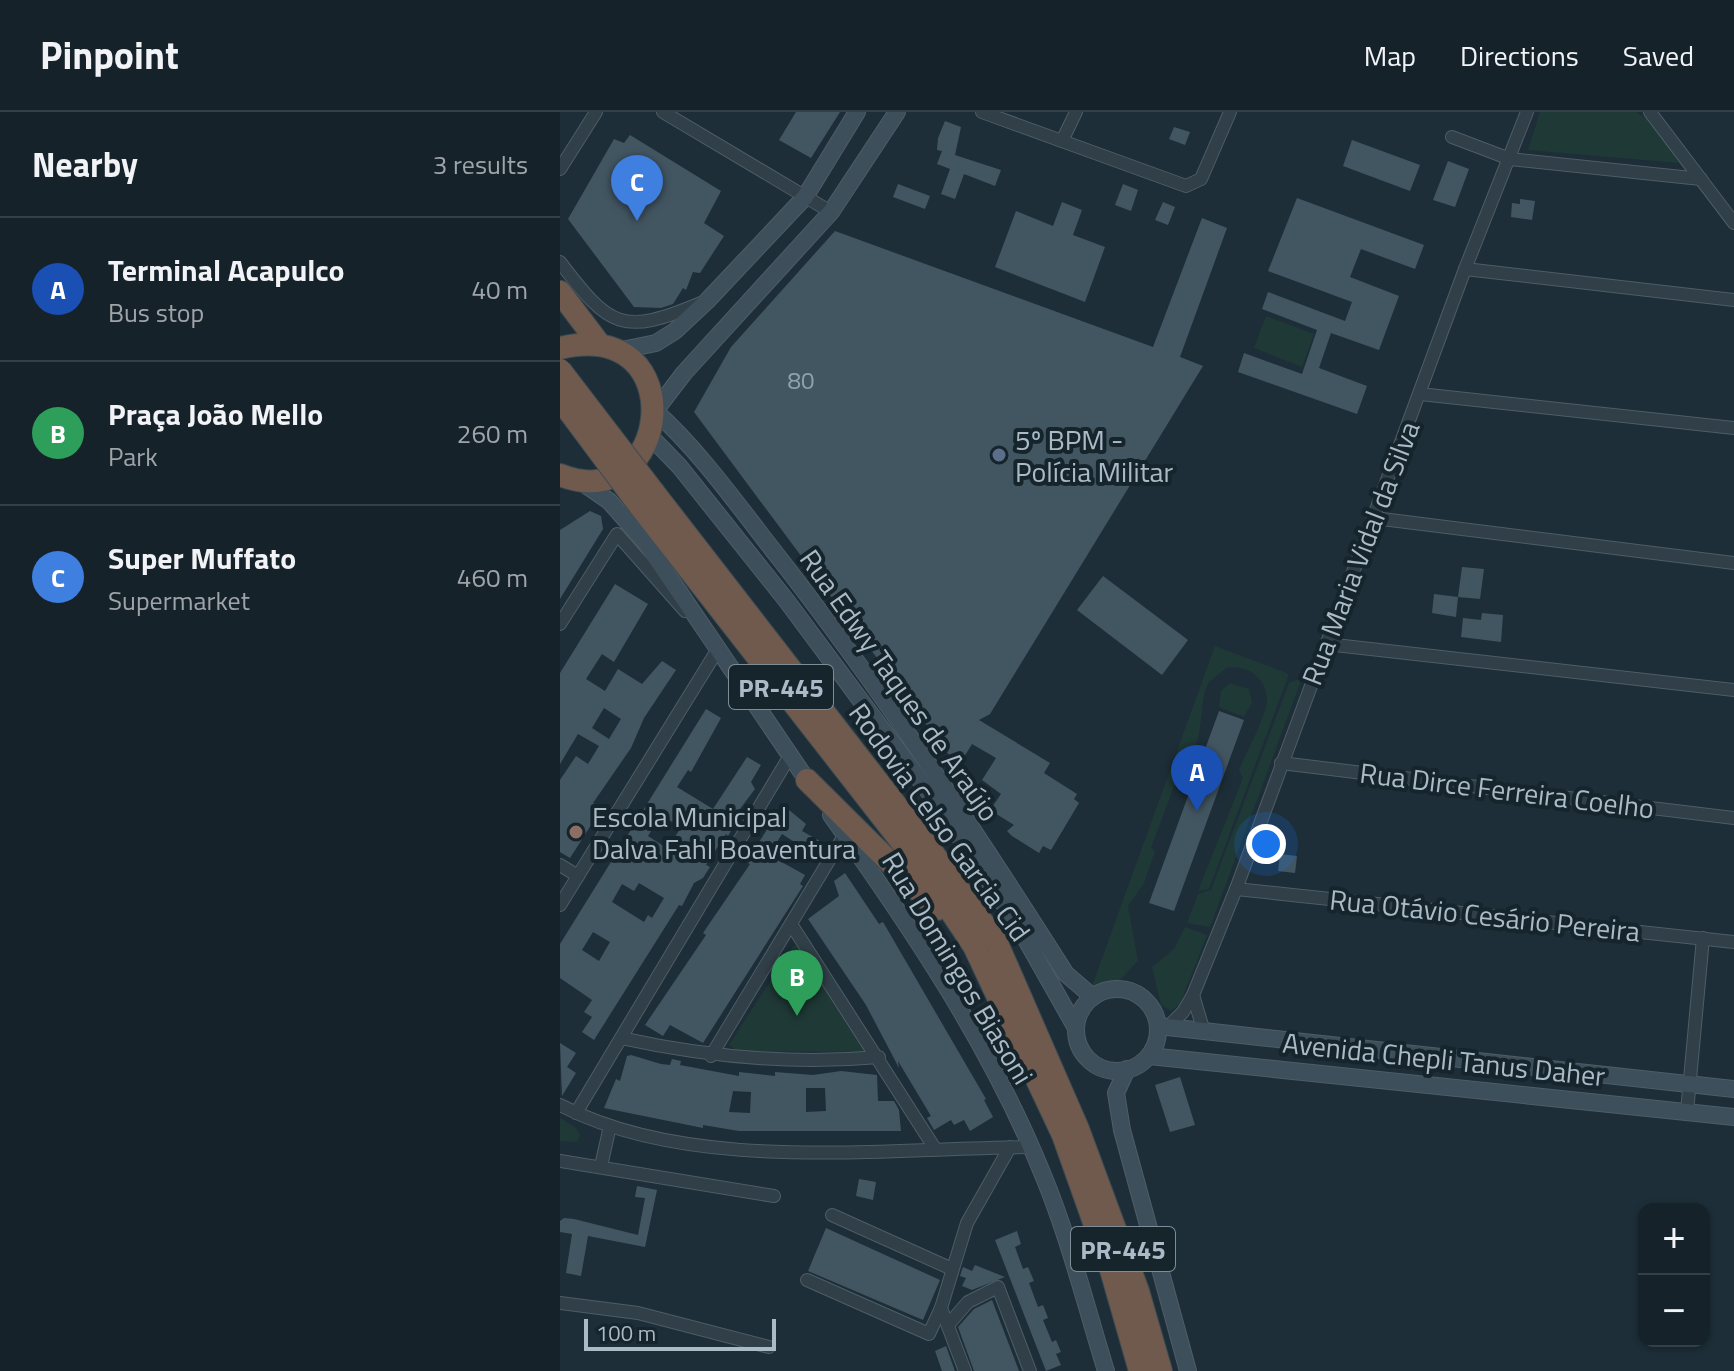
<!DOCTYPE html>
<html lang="en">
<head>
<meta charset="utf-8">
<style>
	:root { --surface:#16222a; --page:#1f2a32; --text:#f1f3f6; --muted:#9ea4a8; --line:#353f47; --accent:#76c8ff }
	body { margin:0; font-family:"Titillium Web",sans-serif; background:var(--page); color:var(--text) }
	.controls { position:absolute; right:24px; bottom:24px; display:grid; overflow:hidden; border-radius:16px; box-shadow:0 2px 6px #0004 }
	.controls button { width:72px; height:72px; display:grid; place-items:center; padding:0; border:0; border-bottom:2px solid var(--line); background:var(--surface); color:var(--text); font:40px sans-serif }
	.scale { position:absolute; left:24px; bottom:20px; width:192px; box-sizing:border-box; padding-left:8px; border:4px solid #aabac6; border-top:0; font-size:22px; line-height:28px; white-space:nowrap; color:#aabac6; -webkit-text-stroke:6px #16242c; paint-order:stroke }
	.you { position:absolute; left:706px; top:732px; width:28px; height:28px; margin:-20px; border:6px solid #fff; border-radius:50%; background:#1a73e8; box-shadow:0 0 0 12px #1a73e833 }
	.badge { display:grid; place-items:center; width:52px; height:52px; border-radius:50%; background:var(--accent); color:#fff; font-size:26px; font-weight:700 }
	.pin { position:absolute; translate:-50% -66px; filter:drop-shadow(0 2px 4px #0008) }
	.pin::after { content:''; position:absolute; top:42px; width:28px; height:24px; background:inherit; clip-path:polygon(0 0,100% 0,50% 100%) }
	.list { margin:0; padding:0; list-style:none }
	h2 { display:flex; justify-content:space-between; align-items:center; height:104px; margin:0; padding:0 32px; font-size:34px }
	h2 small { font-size:26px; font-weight:400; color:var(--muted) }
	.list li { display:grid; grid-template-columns:52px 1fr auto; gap:24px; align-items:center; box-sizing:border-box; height:144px; padding:0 32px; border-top:2px solid var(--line) }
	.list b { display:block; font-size:30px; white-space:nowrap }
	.list p { margin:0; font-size:26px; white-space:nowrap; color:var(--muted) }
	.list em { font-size:26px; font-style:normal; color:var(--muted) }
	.map { position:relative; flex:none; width:1174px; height:1259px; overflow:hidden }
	header { display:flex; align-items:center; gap:48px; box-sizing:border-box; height:112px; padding:0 40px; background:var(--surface); border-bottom:2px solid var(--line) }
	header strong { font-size:38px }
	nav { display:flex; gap:44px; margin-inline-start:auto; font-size:28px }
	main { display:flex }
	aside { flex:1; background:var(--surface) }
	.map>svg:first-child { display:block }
	.green { fill:#1f3936 }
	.building { fill:#425662; fill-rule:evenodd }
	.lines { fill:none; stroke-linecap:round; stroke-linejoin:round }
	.street-casing { stroke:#4e5d66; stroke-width:14 }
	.secondary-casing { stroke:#4e5d66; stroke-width:18 }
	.highway-casing { stroke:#3b4a52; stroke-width:24 }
	.street { stroke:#313f48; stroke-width:12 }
	.secondary { stroke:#3e4f5c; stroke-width:16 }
	.highway { stroke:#6f5a4d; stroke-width:22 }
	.highway-bridge-casing { stroke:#3b4a52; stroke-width:24; stroke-linecap:butt }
	.highway-bridge { stroke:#6f5a4d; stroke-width:22 }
	.service-dot { fill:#5c6f8a; stroke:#16242c; stroke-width:3 }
	.education-dot { fill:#8d6e63; stroke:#16242c; stroke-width:3 }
	.labels { text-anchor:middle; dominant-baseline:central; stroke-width:8; stroke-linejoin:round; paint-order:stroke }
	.number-label { font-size:24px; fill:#90a1ad }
	.shield { fill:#16242c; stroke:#7e8d98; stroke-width:2 }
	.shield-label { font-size:26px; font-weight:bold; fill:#aabac6 }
	.poi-label { font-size:28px; fill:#aabac6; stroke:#16242c; text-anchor:start }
	.street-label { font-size:28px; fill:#aabac6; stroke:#16242c }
</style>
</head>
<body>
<header>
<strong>Pinpoint</strong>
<nav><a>Map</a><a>Directions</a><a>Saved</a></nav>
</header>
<main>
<aside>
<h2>Nearby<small>3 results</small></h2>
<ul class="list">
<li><span class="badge" style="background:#1a4fb4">A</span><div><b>Terminal Acapulco</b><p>Bus stop</p></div><em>40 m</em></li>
<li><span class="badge" style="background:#2e9e5b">B</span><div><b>Praça João Mello</b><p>Park</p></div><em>260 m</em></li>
<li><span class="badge" style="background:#3f7fe0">C</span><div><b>Super Muffato</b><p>Supermarket</p></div><em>460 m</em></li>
</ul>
</aside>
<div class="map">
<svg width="1174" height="1259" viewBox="0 0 1174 1259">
	<rect width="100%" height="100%" fill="#1d2e38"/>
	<g class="green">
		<polygon points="980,0 1076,0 1091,10 1119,51 968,38"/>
		<polygon points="706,204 754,222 742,255 694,236"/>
		<path d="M655 534 729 562 649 777 638 779 683 666 679 658C686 641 707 603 707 587 706 565 686 552 666 556L649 570C636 593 648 630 624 647L591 736 595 739 584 771 568 794 578 849 543 886 532 874Z"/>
		<polygon points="742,566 650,815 627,811 638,782 651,778 729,571"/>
		<polygon points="670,571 689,577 692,590 684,605 659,595 661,579"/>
		<polygon points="625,815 647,823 620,892 611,899 601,893 592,855 614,837"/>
		<polygon points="233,834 239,834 306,940 176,939 169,933"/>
		<polygon points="0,1006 16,1016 20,1023 17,1030 0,1029"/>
	</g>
	<g class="building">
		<polygon points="236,0 280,0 251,46 219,28"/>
		<polygon points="385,9 401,15 395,43 441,58 435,74 404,62 395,87 381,82 390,57 377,52 382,39 377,38 378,26"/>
		<polygon points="614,15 630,20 625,33 609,27"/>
		<polygon points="70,23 161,79 144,111 164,124 140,161 133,160 126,178 123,176 113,192 101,196 74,195 8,107 54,27 64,31"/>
		<polygon points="792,28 860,53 850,79 783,54"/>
		<polygon points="888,49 909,57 895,95 873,88"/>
		<polygon points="338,72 370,84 365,97 333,85"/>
		<polygon points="563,72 578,78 571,99 555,93"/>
		<polygon points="737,86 864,133 855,157 801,137 799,142 790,165 839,184 819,238 771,221 759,256 807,274 797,302 678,260 684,241 742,262 757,218 702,197 708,180 785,209 792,190 708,159"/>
		<polygon points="960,87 975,89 972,108 951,105 952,91 960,92"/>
		<polygon points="502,90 522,98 513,123 545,135 525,190 435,155 456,99 493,114"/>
		<polygon points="603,90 615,95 608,113 595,108"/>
		<polygon points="642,106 667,116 620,245 643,254 430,602 419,608 490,651 484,661 517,682 514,687 519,691 491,738 483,734 479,741 452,724 447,719 454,713 430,698 441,682 422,668 436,646 412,632 398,655 134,300 171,235 275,119 593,235"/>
		<polygon points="30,399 41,404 43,417 0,487 0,418"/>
		<polygon points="902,455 924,457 920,487 898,485"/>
		<polygon points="543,464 628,528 602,563 517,498"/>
		<path d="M55 472 88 492 54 550 42 542 26 567 45 579 58 557 82 572 102 549 116 558 84 606 71 636 33 691 42 696 10 746 0 740V668L16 644 28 652 39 634 18 622 0 652V561ZM44 596 61 607 49 627 32 616Z"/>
		<polygon points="874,482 898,485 896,505 872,501"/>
		<polygon points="922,501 943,503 941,530 901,525 903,506 921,508"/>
		<path d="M146 597 161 606 131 660 128 658 117 675 153 697 187 645 201 653 191 670 195 677 174 705 178 707 168 724 166 722 146 753 150 755 143 766 134 771 122 794 119 793 34 928 22 920 32 905 24 900 32 888 0 866V832ZM101 703 121 715 108 737 88 724ZM79 771 104 786 92 806 88 803 84 810 52 790 62 772 74 779ZM33 820 50 830 39 849 22 838Z"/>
		<polygon points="659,599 684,608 614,799 589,791"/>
		<polygon points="223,693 246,712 242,719 267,733 259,746 222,722 209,743 245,763 240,772 243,774 143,931 110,913 103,924 85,913 146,823 143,821 190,752 186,750"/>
		<polygon points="720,742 737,744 735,761 718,759"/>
		<polygon points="285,761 319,812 323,810 426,987 424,988 433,1005 410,1019 404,1008 394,1013 391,1008 374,1018 367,1006 371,1004 338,949 339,956 306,893 248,807 279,784 274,769"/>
		<polygon points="0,931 16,941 7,955 16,961 2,984"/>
		<path d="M71 943 101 952 110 953 112 947 121 949 120 953 179 964V960L215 964V960L253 963 281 959 317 963 318 989H334L339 998 341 1019H179L143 1013V1016L44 996 56 967 60 969 67 944ZM246 976H265L266 999 246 1000ZM173 979 191 980 190 1001 169 1000Z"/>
		<polygon points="620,965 635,1013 610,1020 595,973"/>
		<polygon points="299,1067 316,1070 313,1088 296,1084"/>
		<polygon points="77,1074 97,1078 85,1135 28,1124 21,1164 6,1161 12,1122 0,1120 0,1109 4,1106 14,1107 78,1123 85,1086 75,1085"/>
		<polygon points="266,1116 380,1168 363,1208 248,1159"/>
		<polygon points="457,1119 461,1132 455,1135 463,1157 468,1155 474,1169 469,1171 478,1195 483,1193 488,1206 483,1208 492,1230 496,1228 501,1240 496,1242 501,1253 486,1259 435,1128"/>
		<polygon points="415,1153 445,1165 412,1178 402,1174 406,1166 400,1164 403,1155 412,1159"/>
		<polygon points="432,1188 459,1259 414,1259 398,1215 414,1197"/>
		<polygon points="386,1234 395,1259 382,1259 375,1239"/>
	</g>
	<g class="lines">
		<g class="street-casing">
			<g id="street">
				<polyline points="103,0 271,100"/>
				<polyline points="422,0 626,74 641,67 670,0"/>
				<polyline points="1090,0 1174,111"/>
				<polyline points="892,25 950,47 1141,67"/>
				<polyline points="502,29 516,0"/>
				<polyline points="0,57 36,0"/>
				<path d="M0 150C50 216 62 224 141 191"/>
				<polyline points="905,157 1174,188"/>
				<polyline points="860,282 1174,316"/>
				<polyline points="814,406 1174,451"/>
				<polyline points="0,512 57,422 125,499"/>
				<polyline points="766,532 1174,578"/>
				<polyline points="721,651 1174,706"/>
				<polyline points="0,753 18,764"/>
				<polyline points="676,777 1174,830"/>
				<polyline points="0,793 158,537 153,531"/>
				<polyline points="231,812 374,1035"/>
				<polyline points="633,883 644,920"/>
				<polyline points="607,916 623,900 633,883 676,777 905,157 967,0"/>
				<path d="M61 926C147 945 230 953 319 945"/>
				<polyline points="151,944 285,722"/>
				<path d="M0 993C132 1062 324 1036 470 1035"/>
				<polyline points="1127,1000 1143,826"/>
				<polyline points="16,1001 231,642"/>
				<polyline points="0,1049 214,1084"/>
				<polyline points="41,1054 50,1014"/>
				<polyline points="272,1103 392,1157"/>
				<polyline points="247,1168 369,1222 381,1196"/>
				<polyline points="0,1191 78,1201 209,1235"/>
				<polyline points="388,1213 408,1190 438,1175 470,1259"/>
				<polyline points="405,1259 381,1196 407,1111 450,1035"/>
			</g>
		</g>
		<g class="secondary-casing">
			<g id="secondary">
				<path d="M337 0 271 100 124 261 95 299C142 341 181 398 220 447 323 580 416 720 506 862L533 885"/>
				<polyline points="57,239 96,231 115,219 147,189 245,85 297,0"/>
				<polyline points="90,324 120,355 226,488 377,691 456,810 516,916"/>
				<polyline points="20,369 49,389 86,431 253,677"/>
				<path d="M271 703C351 815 431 934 483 1063 509 1126 526 1194 546 1259"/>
				<circle cx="557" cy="918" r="41"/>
				<polyline points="598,914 1174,977"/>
				<polyline points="589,944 1174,1005"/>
				<polyline points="567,957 556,981 562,1018 628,1259"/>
			</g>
		</g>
		<g class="highway-casing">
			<g id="highway">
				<polyline points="0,180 40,233"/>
				<path d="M0 236C135 204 111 407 0 363"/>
				<polyline points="95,382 370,737 436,829 518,1017 578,1179 601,1259"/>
				<polyline points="79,393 362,756 414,834 503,1023 551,1158 580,1259"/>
				<polyline points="247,668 377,797"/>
			</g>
		</g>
		<use href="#street" class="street"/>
		<use href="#secondary" class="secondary"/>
		<use href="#highway" class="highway"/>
		<g class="highway-bridge-casing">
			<g id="highway-bridge">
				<polyline points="0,258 95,382"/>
				<polyline points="0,287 79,393"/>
			</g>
		</g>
		<use href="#highway-bridge" class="highway-bridge"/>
	</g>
	<circle class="service-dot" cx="439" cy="343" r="8"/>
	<circle class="education-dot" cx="16" cy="720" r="8"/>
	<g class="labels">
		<g class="number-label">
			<text x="241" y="268">80</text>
		</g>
		<g class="shield">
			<rect x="169" y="553" width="104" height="44" rx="6"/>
			<rect x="511" y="1115" width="104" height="44" rx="6"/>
		</g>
		<g class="shield-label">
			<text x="221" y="575">PR-445</text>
			<text x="563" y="1137">PR-445</text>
		</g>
		<g class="poi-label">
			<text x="455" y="327">5º BPM -<tspan x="455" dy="32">Polícia Militar</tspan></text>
			<text x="32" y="704">Escola Municipal<tspan x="32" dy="32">Dalva Fahl Boaventura</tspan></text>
		</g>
		<g class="street-label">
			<text transform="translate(800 441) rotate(-69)">Rua Maria Vidal da Silva</text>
			<text transform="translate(340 573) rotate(55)">Rua Edwy Taques de Araújo</text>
			<text transform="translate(947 678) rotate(7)">Rua Dirce Ferreira Coelho</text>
			<text transform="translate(380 710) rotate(54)">Rodovia Celso Garcia Cid</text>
			<text transform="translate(925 803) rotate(6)">Rua Otávio Cesário Pereira</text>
			<text transform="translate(398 856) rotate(59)">Rua Domingos Biasoni</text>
			<text transform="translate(884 947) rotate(6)">Avenida Chepli Tanus Daher</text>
		</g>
	</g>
</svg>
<div class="controls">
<button>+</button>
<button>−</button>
</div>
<div class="scale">100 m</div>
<div class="you"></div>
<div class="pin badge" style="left:637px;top:699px;background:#1a4fb4">A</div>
<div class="pin badge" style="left:237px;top:904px;background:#2e9e5b">B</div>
<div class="pin badge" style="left:77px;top:109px;background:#3f7fe0">C</div>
</div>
</main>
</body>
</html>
